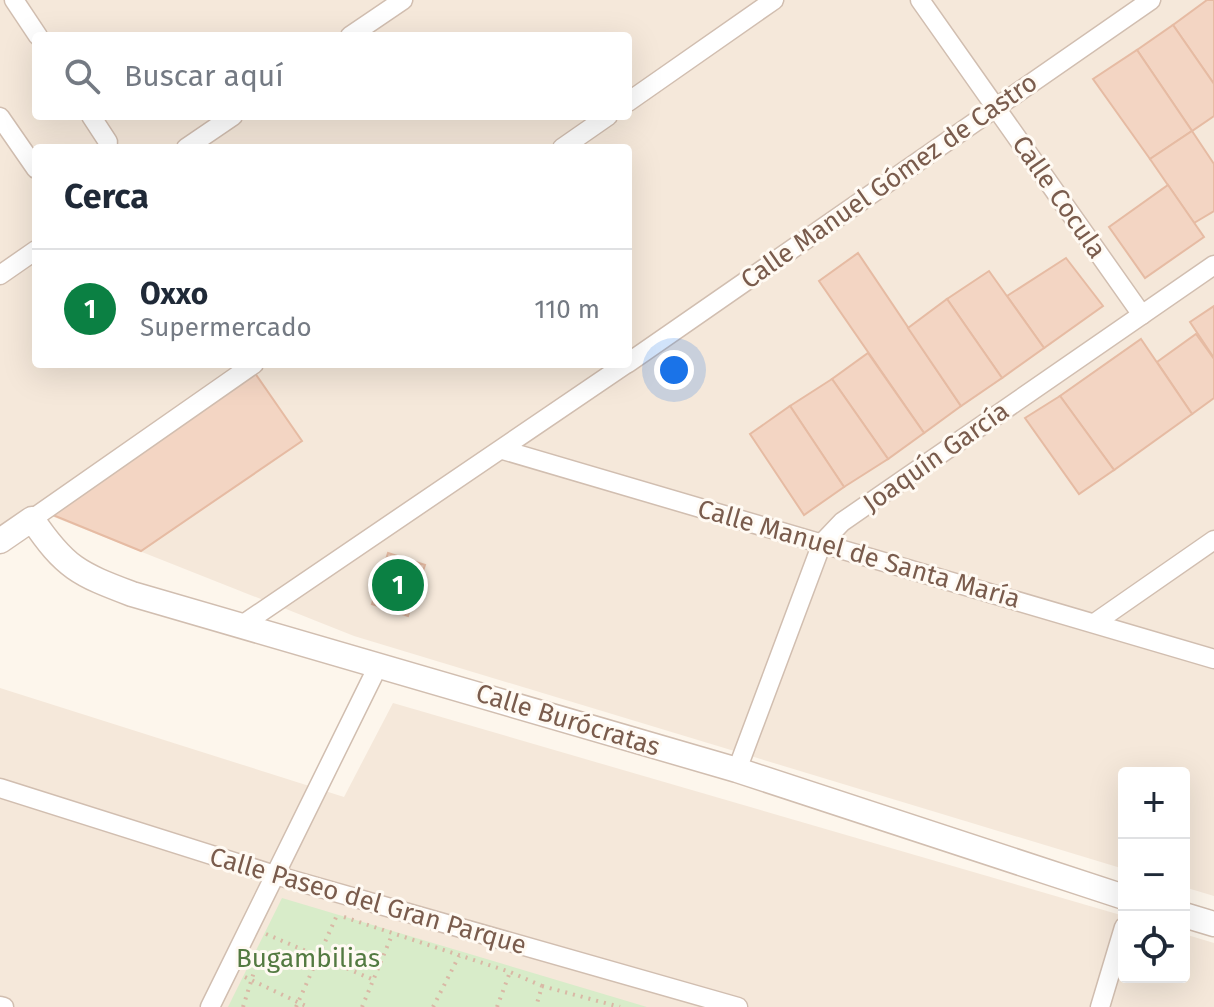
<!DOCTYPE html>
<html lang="es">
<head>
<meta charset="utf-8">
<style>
	:root { --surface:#fff; --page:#f2f2f3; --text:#1f2937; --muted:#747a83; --line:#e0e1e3; --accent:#0b8043 }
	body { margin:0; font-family:"Fira Sans",sans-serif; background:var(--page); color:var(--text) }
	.controls { position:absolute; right:24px; bottom:24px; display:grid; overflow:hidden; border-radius:8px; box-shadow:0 8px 32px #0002 }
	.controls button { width:72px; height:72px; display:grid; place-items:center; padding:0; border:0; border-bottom:2px solid var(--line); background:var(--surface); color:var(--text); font:40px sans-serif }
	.you { position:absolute; left:674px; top:370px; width:28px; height:28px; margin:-20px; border:6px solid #fff; border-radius:50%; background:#1a73e8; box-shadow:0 0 0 12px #1a73e833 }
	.badge { display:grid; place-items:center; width:52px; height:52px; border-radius:50%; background:var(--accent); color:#fff; font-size:26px; font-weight:700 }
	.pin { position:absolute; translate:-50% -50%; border:4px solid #fff; box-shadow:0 2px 8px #0006 }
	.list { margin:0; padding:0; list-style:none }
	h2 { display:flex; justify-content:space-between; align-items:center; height:104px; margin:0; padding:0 32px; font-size:34px }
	h2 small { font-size:26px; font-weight:400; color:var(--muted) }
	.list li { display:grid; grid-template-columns:52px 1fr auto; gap:24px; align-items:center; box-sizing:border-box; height:120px; padding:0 32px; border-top:2px solid var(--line) }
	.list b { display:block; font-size:30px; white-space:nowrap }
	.list p { margin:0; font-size:26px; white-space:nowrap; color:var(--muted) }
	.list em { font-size:26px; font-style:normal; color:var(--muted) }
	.icon { flex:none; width:44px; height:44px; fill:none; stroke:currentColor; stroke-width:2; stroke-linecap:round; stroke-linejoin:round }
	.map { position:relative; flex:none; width:1214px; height:1007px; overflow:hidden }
	.search { position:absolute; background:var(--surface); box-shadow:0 8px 32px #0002; left:32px; top:32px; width:600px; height:88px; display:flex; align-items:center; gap:20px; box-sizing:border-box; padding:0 28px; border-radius:8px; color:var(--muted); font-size:30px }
	.panel { position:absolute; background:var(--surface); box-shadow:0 8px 32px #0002; left:32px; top:144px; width:600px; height:224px; border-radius:8px }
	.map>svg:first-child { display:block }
	.residential { fill:#f5e8da; fill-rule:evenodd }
	.green { fill:#d8ecc9 }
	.building { fill:#f3d5c3; stroke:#e6bba3; stroke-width:2 }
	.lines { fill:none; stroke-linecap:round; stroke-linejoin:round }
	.minor-casing { stroke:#d1beb0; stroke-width:21 }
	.tertiary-casing { stroke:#d1beb0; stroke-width:27 }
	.path { stroke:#d9b8a5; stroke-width:4; stroke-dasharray:2 6; stroke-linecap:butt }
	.minor { stroke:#fff; stroke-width:18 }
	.tertiary { stroke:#fff; stroke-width:24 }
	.labels { text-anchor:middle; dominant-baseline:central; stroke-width:6; stroke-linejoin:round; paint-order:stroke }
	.street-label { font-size:26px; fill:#7a5c4d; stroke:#fffaf3 }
	.park-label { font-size:26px; fill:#537a41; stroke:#fffaf3 }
</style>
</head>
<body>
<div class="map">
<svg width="1214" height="1007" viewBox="0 0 1214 1007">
	<rect width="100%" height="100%" fill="#fdf6ec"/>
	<g class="residential">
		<path d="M0 0H1214V896L1184 887V773H1124V869L354 636 31 508 0 526ZM36 36H628V116H36ZM36 148H628V364H36Z"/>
		<polygon points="0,688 344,797 393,703 1124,916 1124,977 1184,977 1184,934 1214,943 1214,1007 0,1007"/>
	</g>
	<polygon class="green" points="282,898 647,1007 228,1007"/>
	<g class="building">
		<polygon points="1207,0 1214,0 1214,84 1173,25"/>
		<polygon points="1173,25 1214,84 1214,116 1192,131 1137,50"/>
		<polygon points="1137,50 1192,131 1150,159 1093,79"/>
		<polygon points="1192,131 1214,164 1214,211 1194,223 1150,159"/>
		<polygon points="1168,185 1204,237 1145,278 1109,227"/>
		<polygon points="858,253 961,406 924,433 819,281"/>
		<polygon points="1066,258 1103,306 1044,348 1007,296"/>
		<polygon points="989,271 1044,348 1002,378 947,299"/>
		<polygon points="947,299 1002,378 961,406 908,328"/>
		<polygon points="1214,306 1214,358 1190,322"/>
		<polygon points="1196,334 1214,359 1214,398 1192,414 1157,362"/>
		<polygon points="1141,339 1192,414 1114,470 1060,396"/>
		<polygon points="868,353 924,433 888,459 832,379"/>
		<polygon points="250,366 302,441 141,551 43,511"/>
		<polygon points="832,379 888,459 844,487 790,406"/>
		<polygon points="1060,396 1114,470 1079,494 1025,418"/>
		<polygon points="790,406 844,487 804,515 750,434"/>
		<polygon points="388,553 425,565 408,616 372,604"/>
	</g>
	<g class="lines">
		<g class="minor-casing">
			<g id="minor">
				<polyline points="14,0 38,36"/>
				<polyline points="920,0 1142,315"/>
				<polyline points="350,36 403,0"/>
				<polyline points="628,102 774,0"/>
				<polyline points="91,116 108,142"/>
				<polyline points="0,117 36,169"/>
				<polyline points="186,148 233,116"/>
				<polyline points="562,148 608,116"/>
				<polyline points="0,275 36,250"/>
				<polyline points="628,363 1151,0"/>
				<polyline points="503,450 1214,659"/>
				<polyline points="32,519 254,364"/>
				<polyline points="1096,622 1214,540"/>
				<polyline points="242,625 626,364"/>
				<polyline points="737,770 822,543 842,522 1214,265"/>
				<polyline points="0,788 275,875 738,1007"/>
				<polyline points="0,1006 4,1007"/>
				<polyline points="210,1007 379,664"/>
				<polyline points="1100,1007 1124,927"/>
			</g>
		</g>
		<g class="tertiary-casing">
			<g id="tertiary">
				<path d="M0 541 32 519C65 568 79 574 132 594L737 770 1124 897"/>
				<polyline points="1184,915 1214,924"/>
			</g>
		</g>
		<g class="path">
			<polyline points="344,917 510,972 542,986 536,1007"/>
			<polyline points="266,934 374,980"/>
			<polyline points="245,977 308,1007"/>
			<polyline points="542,986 620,1007"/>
			<polyline points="243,1007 259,956"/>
			<polyline points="296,1007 337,915"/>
			<polyline points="362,1007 392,935"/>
			<polyline points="433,1007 459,956"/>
			<polyline points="497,1007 510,972"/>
		</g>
		<use href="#minor" class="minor"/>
		<use href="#tertiary" class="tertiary"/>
	</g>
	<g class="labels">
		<g class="street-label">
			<text transform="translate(889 181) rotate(-35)">Calle Manuel Gómez de Castro</text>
			<text transform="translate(1059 197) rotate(55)">Calle Cocula</text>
			<text transform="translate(936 457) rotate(-35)">Joaquín García</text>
			<text transform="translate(859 554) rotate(16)">Calle Manuel de Santa María</text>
			<text transform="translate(568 720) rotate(17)">Calle Burócratas</text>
			<text transform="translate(368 901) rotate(16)">Calle Paseo del Gran Parque</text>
		</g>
		<g class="park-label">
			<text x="308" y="958">Bugambilias</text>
		</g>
	</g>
</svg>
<div class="controls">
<button>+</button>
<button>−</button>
<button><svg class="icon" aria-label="locate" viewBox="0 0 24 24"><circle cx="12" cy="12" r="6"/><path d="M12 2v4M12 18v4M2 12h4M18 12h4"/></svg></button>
</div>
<div class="you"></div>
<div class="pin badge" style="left:398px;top:585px">1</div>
<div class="search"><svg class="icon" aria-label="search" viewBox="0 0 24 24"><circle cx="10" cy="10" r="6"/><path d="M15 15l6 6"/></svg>Buscar aquí</div>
<section class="panel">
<h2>Cerca<small></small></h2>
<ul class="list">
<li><span class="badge">1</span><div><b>Oxxo</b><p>Supermercado</p></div><em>110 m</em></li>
</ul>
</section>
</div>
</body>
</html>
